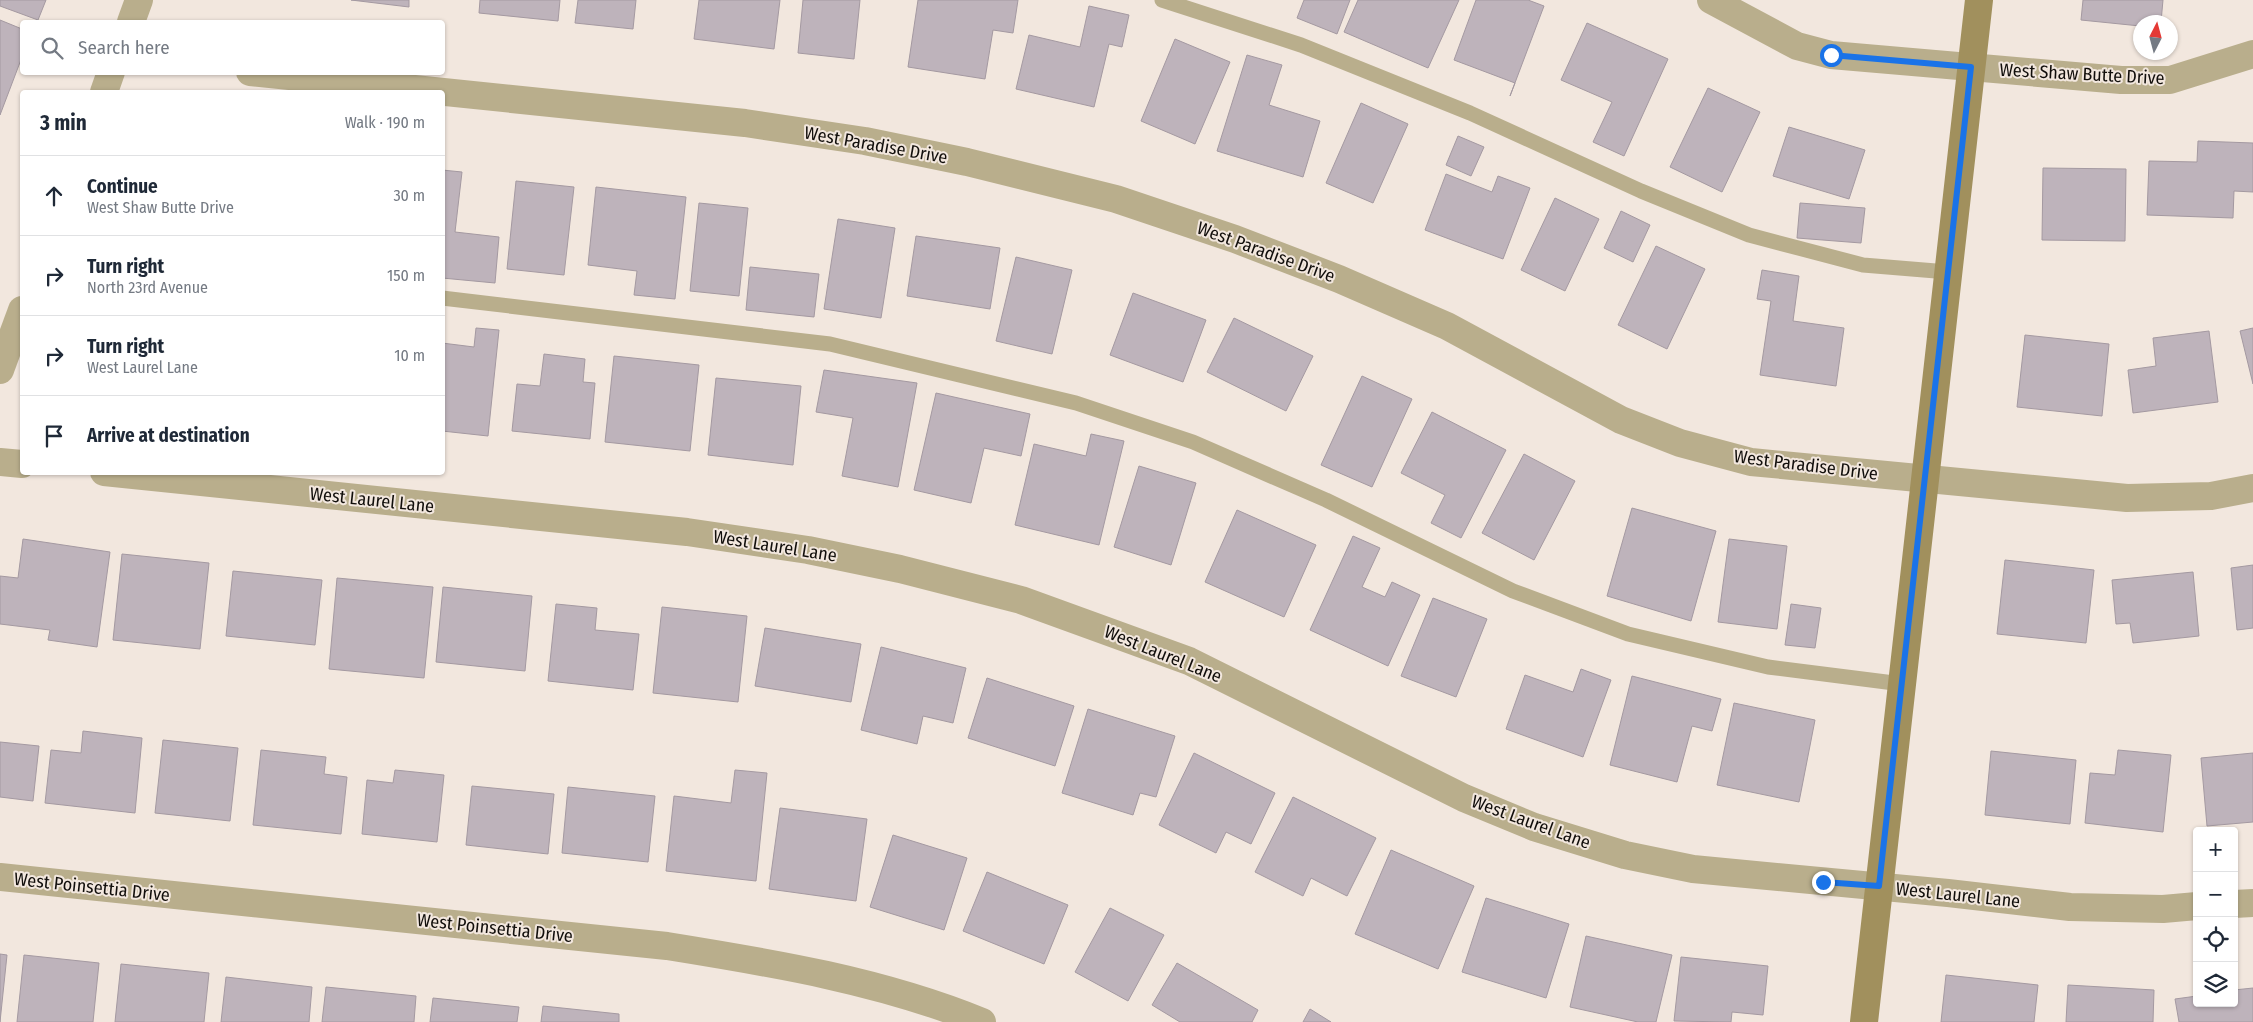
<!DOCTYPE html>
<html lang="en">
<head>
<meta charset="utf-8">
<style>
	:root { --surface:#fff; --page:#f6f6f7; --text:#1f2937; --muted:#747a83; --line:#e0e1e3 }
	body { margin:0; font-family:"Fira Sans Condensed",sans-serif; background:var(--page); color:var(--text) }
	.controls { position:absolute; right:15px; bottom:15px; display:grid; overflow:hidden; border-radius:5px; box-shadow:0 1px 4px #0004 }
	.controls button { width:45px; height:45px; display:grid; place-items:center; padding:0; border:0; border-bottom:1px solid var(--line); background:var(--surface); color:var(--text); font:25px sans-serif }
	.compass { position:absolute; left:2133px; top:15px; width:45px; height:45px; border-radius:50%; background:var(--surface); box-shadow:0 1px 4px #0004; rotate:6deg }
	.stop { position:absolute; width:15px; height:15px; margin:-11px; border:4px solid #1a73e8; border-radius:50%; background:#fff }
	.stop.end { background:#1a73e8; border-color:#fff; box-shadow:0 1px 5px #0008 }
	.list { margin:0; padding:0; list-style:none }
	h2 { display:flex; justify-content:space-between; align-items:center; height:65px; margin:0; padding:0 20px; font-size:21px }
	h2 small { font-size:16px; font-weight:400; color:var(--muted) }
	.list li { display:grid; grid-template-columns:32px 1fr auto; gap:15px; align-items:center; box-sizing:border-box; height:80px; padding:0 20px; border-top:1px solid var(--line) }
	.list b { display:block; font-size:19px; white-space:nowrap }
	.list p { margin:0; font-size:16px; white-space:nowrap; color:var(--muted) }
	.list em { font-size:16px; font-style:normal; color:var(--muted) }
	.icon { flex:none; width:28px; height:28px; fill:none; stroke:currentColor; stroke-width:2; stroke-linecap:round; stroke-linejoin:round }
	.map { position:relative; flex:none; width:2253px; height:1022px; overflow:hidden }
	.search { position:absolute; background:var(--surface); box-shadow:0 1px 4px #0004; left:20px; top:20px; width:425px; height:55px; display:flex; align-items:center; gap:12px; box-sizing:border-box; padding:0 18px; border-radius:5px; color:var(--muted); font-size:19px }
	.panel { position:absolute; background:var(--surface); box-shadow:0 1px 4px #0004; left:20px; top:90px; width:425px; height:385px; border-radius:5px }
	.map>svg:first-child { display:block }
	.building { fill:#beb3bb; stroke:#a499a1 }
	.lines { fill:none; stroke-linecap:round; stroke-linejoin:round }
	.lane { stroke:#b9ae8c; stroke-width:15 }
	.street { stroke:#b9ae8c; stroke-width:28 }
	.secondary { stroke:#a1905d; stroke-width:28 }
	.route { stroke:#1a73e8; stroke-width:6 }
	.labels { text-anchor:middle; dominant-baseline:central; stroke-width:4; stroke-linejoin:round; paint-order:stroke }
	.street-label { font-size:18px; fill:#110e0b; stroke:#f2e7de }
</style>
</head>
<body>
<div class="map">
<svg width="2253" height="1022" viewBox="0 0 2253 1022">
	<rect width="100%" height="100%" fill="#f2e7de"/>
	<g class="building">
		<polygon points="0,0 46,0 38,20 0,6"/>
		<polygon points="351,0 409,0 409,7"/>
		<polygon points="480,0 560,0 558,21 479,13"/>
		<polygon points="578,0 636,0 633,29 575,23"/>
		<polygon points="699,0 780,0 774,49 694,39"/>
		<polygon points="803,0 860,0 854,59 798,53"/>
		<polygon points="918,0 1018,0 1013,33 993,30 985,79 908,67"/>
		<polygon points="1304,0 1350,0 1337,34 1297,18"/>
		<polygon points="1358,0 1459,0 1428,68 1344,32"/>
		<polygon points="1476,0 1528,0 1544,6 1510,96 1515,83 1454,60"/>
		<polygon points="2083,0 2163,0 2161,22 2140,22 2140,26 2081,20"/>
		<polygon points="1089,6 1129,15 1122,47 1109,44 1094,107 1016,89 1029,35 1080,47"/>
		<polygon points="0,20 22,29 22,57 0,115"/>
		<polygon points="1587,23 1668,59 1624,156 1593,142 1612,102 1561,80"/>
		<polygon points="1175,39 1230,62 1195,144 1141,121"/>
		<polygon points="1247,55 1282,65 1269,105 1320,121 1303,177 1217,151"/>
		<polygon points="1708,88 1760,112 1722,192 1670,167"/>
		<polygon points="1361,103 1408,124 1373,203 1326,183"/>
		<polygon points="1789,127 1865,150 1849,199 1773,176"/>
		<polygon points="1458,136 1484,147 1471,176 1446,165"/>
		<polygon points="2198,141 2253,143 2253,192 2234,191 2233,218 2147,215 2149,161 2197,162"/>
		<polygon points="2043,168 2126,169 2125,241 2042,240"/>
		<polygon points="442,170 462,172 455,232 499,237 495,283 442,278"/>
		<polygon points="1446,174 1492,192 1498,176 1530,188 1503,259 1425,230"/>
		<polygon points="516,181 574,187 564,275 507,269"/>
		<polygon points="596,187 686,197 675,299 634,295 637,271 588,265"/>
		<polygon points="1555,198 1599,219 1565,291 1521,270"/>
		<polygon points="699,203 748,208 739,296 690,291"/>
		<polygon points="1800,203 1865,208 1861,243 1797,238"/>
		<polygon points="1621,211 1650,225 1633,262 1604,248"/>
		<polygon points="838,219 895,228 881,318 824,309"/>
		<polygon points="916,236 1000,248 990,309 907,296"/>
		<polygon points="1656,246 1705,269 1667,349 1618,325"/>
		<polygon points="1016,257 1072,270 1052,354 996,341"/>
		<polygon points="750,267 819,274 814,317 746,310"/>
		<polygon points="1762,270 1799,276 1793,321 1844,328 1836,386 1760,375 1771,301 1757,299"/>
		<polygon points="1133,293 1206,320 1183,382 1110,355"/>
		<polygon points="1234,318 1313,356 1286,411 1207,372"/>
		<polygon points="476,328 499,330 488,436 442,431 442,343 474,347"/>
		<polygon points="2253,328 2253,384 2240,331"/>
		<polygon points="2209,331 2218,402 2133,413 2128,370 2156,366 2153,338"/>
		<polygon points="2025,335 2109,344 2102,416 2017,407"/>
		<polygon points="544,354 585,359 583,382 595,383 590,439 512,431 517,384 540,386"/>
		<polygon points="614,356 699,365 690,451 605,442"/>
		<polygon points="824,370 917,383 898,487 842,476 853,418 816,412"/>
		<polygon points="1362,376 1412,399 1372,487 1321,465"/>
		<polygon points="716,378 801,386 793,465 708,455"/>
		<polygon points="936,393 1030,414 1021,456 984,448 971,503 914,490"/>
		<polygon points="1432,412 1506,450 1461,538 1431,523 1445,495 1401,473"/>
		<polygon points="1091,434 1124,441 1099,545 1015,525 1034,444 1086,456"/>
		<polygon points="1524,454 1575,481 1534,560 1482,533"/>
		<polygon points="1139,466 1196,483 1171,565 1114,547"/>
		<polygon points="1632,508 1716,531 1691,621 1607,596"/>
		<polygon points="1237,510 1316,545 1284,617 1205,582"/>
		<polygon points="1353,536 1380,548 1362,587 1385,597 1392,582 1420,595 1388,666 1310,630"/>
		<polygon points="23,539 110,552 97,647 48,640 50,630 0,624 0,576 18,578"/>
		<polygon points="1729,539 1787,546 1777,629 1718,622"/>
		<polygon points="122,554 209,563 200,649 113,640"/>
		<polygon points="2005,560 2094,570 2086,643 1997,634"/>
		<polygon points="2253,565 2253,628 2237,630 2231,568"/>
		<polygon points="233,571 322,580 315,645 226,636"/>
		<polygon points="2193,572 2199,636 2133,643 2130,623 2116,624 2112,580"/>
		<polygon points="337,578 433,587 424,678 329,669"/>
		<polygon points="443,587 532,596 525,671 436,662"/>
		<polygon points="1433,598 1487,619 1456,697 1401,676"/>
		<polygon points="556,604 597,608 595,630 639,634 633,690 548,681"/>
		<polygon points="1791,604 1821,608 1815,648 1785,645"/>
		<polygon points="662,607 747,616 738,702 653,693"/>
		<polygon points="765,628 861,644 851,702 755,686"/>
		<polygon points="881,647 966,668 953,723 923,716 917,744 861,730"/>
		<polygon points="1581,669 1611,680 1583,757 1506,729 1525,675 1573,692"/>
		<polygon points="1632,676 1721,699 1712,731 1692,726 1677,782 1610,765"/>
		<polygon points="987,678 1074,706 1055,766 968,738"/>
		<polygon points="1734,703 1815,720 1799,802 1717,785"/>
		<polygon points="1088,709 1175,736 1156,797 1140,793 1133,815 1062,793"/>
		<polygon points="83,731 142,738 135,813 45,803 51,750 81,753"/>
		<polygon points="163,740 238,748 230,821 155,813"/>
		<polygon points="0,742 39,746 33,801 0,797"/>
		<polygon points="261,750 326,757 324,774 347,777 341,834 253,825"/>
		<polygon points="2118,750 2171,755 2163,832 2085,823 2090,773 2115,775"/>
		<polygon points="1991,751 2076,760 2070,824 1985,815"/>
		<polygon points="1194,753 1275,793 1251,844 1226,832 1216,853 1159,825"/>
		<polygon points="2253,753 2253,822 2207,826 2201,758"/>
		<polygon points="395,770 444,775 437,842 362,834 367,780 393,783"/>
		<polygon points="735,770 767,773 756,881 666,871 674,796 731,803"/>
		<polygon points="472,786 554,794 548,854 466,845"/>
		<polygon points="568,787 655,796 648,862 562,853"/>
		<polygon points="1293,797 1376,838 1347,896 1311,878 1303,896 1255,872"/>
		<polygon points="780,808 867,819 856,901 769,889"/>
		<polygon points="893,835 967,858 944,930 870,907"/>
		<polygon points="1391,850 1474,886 1438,969 1355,934"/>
		<polygon points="987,872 1068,905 1044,964 963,931"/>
		<polygon points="1486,898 1569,924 1546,998 1462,972"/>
		<polygon points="1110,908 1164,935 1128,1001 1075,972"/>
		<polygon points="1586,936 1672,955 1656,1022 1638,1022 1570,1007"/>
		<polygon points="0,954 7,955 0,1022"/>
		<polygon points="24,955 99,963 93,1022 17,1022"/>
		<polygon points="1681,957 1768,966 1763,1015 1732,1012 1731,1022 1674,1021"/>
		<polygon points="1177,963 1258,1010 1252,1022 1180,1022 1152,1005"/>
		<polygon points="121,964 209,973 204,1022 115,1022"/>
		<polygon points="1946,975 2038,985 2034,1022 1941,1022"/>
		<polygon points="226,977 312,987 309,1022 221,1022"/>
		<polygon points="2068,985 2154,990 2153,1022 2066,1022"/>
		<polygon points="326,987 416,996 414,1022 322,1022"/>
		<polygon points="2253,988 2253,1022 2179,1022 2175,999 2197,996 2197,1003 2234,1003 2234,990"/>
		<polygon points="433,998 519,1007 517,1022 430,1022"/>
		<polygon points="543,1006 619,1014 619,1022 541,1022"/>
		<polygon points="1310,1009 1331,1022 1303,1022"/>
	</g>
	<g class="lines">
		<g class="lane">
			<polyline points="1162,0 1301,45 1470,113 1641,191 1749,235 1863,265 1948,272"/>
			<polyline points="442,298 830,344 1076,403 1193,442 1326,500 1513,591 1628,634 1768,667 1902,684"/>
		</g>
		<g class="street">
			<polyline points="1711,0 1797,46 1831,55 2121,80 2170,80 2253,54"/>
			<polyline points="131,22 139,0"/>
			<polyline points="250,72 745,123 865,141 967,162 1116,199 1235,239 1339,279 1447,326 1621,420 1680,443 1751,462 2127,498 2211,496 2253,488"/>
			<polyline points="104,92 111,72"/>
			<polyline points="0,370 22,310"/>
			<polyline points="0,462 22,464"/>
			<polyline points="104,472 687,532 808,550 900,569 1021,600 1189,661 1464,798 1534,827 1625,855 1693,869 1948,893 2070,907 2163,909 2197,906"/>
			<path d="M0 877 667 946C773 963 882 981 982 1022"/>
			<polyline points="2234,904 2253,903"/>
		</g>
		<polyline class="secondary" points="1864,1022 1979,0"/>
	</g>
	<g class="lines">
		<polyline class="route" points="1823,882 1879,886 1971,67 1831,55"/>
	</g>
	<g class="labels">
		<g class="street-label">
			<text transform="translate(2082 74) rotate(3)">West Shaw Butte Drive</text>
			<text transform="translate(876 145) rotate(10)">West Paradise Drive</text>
			<text transform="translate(1266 252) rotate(20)">West Paradise Drive</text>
			<text transform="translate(1806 465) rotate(7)">West Paradise Drive</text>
			<text transform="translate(372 500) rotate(6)">West Laurel Lane</text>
			<text transform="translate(775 546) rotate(9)">West Laurel Lane</text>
			<text transform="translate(1163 654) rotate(22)">West Laurel Lane</text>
			<text transform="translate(1531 822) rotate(20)">West Laurel Lane</text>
			<text transform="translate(92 887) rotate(6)">West Poinsettia Drive</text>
			<text transform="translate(1958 895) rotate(6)">West Laurel Lane</text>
			<text transform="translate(495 928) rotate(6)">West Poinsettia Drive</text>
		</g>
	</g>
</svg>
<div class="controls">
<button>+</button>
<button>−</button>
<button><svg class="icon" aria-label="locate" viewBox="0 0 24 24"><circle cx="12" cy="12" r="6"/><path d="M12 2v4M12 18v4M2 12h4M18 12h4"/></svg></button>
<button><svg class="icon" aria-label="layers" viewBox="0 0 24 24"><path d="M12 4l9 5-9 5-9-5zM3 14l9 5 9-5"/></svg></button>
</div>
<svg class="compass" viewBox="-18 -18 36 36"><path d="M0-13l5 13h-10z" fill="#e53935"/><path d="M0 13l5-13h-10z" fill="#747a83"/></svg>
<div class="stop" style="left:1831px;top:55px"></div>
<div class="stop end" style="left:1823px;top:882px"></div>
<div class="search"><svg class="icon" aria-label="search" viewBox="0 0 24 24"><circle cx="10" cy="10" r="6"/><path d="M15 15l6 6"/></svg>Search here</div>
<section class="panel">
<h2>3 min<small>Walk · 190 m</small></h2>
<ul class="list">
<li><svg class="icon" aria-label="ahead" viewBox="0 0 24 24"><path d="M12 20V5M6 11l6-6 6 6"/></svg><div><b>Continue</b><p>West Shaw Butte Drive</p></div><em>30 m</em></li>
<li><svg class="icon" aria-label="right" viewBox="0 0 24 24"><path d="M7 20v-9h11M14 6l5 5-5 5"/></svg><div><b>Turn right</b><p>North 23rd Avenue</p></div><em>150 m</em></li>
<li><svg class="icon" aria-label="right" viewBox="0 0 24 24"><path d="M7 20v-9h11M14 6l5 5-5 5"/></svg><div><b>Turn right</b><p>West Laurel Lane</p></div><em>10 m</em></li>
<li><svg class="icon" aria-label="arrive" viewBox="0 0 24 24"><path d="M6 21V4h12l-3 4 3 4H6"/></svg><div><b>Arrive at destination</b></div></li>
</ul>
</section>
</div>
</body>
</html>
